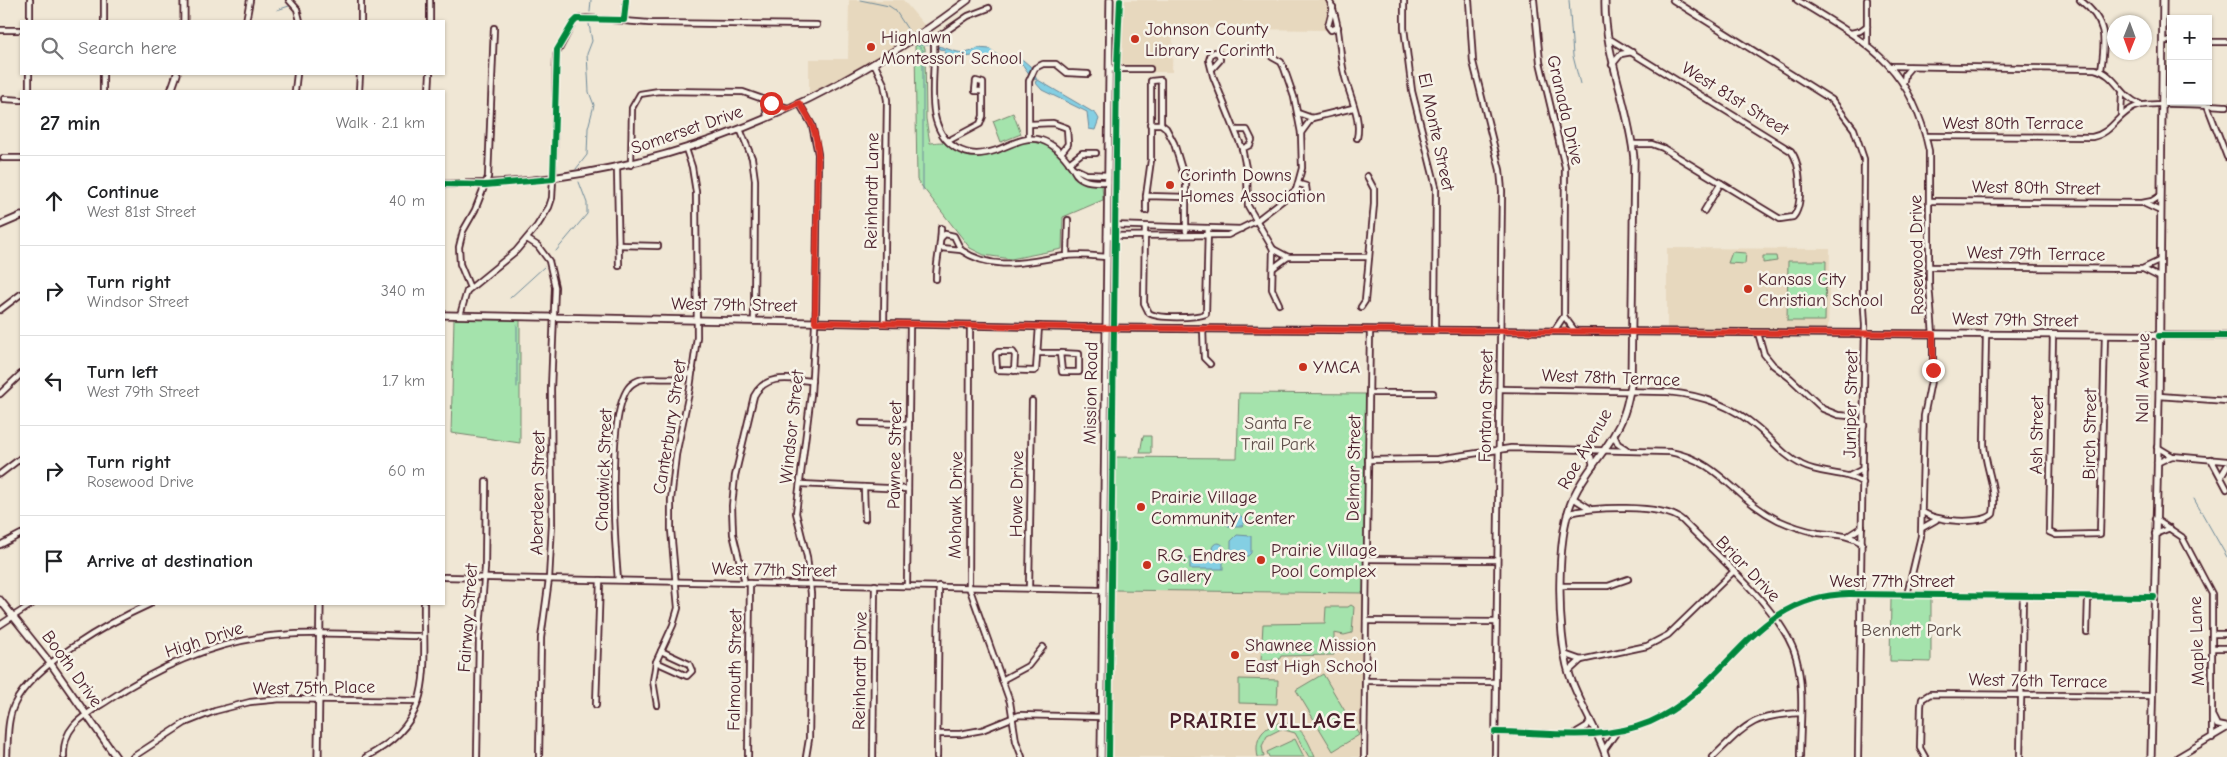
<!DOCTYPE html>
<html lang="en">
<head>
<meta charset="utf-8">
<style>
	:root { --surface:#fff; --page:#f6f6f6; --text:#202124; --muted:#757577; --line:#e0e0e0 }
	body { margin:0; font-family:"Comic Neue",sans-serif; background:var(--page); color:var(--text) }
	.controls { position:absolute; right:15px; top:15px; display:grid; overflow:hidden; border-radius:0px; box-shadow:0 1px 4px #0004 }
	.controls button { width:45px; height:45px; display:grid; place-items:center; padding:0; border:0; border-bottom:1px solid var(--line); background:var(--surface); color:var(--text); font:25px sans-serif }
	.compass { position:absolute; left:2107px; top:15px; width:45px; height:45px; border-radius:50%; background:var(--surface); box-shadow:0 1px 4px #0004; rotate:181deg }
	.stop { position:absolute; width:15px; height:15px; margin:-11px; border:4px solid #d93025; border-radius:50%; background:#fff }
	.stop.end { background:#d93025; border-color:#fff; box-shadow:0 1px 5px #0008 }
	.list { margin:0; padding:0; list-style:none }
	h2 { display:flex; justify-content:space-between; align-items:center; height:65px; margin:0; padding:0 20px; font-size:21px }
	h2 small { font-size:16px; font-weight:400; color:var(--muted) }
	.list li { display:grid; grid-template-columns:32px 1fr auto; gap:15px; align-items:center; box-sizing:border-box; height:90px; padding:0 20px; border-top:1px solid var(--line) }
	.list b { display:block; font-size:19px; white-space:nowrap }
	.list p { margin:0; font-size:16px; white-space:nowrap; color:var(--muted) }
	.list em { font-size:16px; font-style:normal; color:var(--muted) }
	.icon { flex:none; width:28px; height:28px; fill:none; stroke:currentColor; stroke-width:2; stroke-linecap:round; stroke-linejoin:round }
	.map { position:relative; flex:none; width:2227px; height:757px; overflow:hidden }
	.search { position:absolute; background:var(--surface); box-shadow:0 1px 4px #0004; left:20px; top:20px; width:425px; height:55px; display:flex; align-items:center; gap:12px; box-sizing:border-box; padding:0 18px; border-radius:0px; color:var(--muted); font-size:19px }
	.panel { position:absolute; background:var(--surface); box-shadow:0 1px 4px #0004; left:20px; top:90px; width:425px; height:515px; border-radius:0px }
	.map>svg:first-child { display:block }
	.built { fill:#e7d8be }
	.green { fill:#a4e3ac; stroke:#77816c }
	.water { fill:#84cfe3; stroke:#6d8999 }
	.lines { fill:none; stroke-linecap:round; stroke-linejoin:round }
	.stream { stroke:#6d8999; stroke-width:1 }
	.street-casing { stroke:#4a1f2b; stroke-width:8 }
	.secondary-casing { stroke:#4a1f2b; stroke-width:9 }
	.street { stroke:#f7f3e8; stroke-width:4.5 }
	.secondary { stroke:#f7f3e8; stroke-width:5.5 }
	.cycleway-casing { stroke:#f7f3e8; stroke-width:9 }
	.cycleway { stroke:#00873e; stroke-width:6 }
	.route { stroke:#d93025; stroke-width:6 }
	.poi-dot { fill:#c8321e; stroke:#f7f3e8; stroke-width:2 }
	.labels { text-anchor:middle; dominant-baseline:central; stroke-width:5; stroke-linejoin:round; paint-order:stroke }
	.poi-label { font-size:18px; fill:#4a1f2b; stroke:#f7f3e8; text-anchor:start }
	.street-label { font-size:18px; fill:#4a1f2b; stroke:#f7f3e8 }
	.park-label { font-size:18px; fill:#60504b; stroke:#f7f3e8 }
	.district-label { font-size:22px; font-weight:bold; letter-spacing:1px; fill:#4a1f2b; stroke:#f7f3e8 }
</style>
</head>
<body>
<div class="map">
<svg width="2227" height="757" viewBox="0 0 2227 757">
	<rect width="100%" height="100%" fill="#f0e7d5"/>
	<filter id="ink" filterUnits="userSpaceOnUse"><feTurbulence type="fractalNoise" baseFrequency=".02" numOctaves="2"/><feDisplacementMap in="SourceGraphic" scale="10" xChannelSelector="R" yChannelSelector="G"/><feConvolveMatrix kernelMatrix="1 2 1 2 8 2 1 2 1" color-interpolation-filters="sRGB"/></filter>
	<g filter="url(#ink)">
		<g class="built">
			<polygon points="849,0 903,0 925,26 877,58 809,96 809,59 848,59"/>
			<polygon points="1117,0 1325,0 1329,9 1326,30 1173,28 1172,72 1153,72 1153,66 1119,66 1114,64"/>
			<polygon points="1667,248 1830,249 1828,330 1667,329"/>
			<polygon points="1108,590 1364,593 1360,757 1105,757"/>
		</g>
		<g class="green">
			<path d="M921 42 925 48 926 119 930 143C934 143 941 141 945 143 959 149 960 158 979 157 1000 156 1020 136 1042 143 1071 153 1061 180 1102 184L1103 200 1063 217 1062 249 1011 259 984 255 970 248 917 180 915 46Z"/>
			<polygon points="1013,113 1021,134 1001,142 993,121"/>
			<polygon points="1732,252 1746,253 1745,264 1728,263"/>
			<polygon points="1763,256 1776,256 1777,261 1763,263"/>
			<polygon points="1788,261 1826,261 1825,321 1787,321"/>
			<polygon points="454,318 520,319 520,443 451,433"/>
			<polygon points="1239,393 1366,394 1364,593 1112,590 1112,457 1237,458"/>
			<polygon points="1143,436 1151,436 1151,453 1140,453"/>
			<polygon points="1891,598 1931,598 1931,662 1890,661"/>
			<polygon points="1351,605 1354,607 1352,633 1344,635 1334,633 1334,655 1281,656 1279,660 1261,660 1263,624 1325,623 1326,607 1348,607"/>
			<polygon points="1323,674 1359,735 1333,751 1296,690"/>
			<polygon points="1239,679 1278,680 1277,704 1239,703"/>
			<path d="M1279 723C1302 723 1307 739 1315 757H1309L1295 733 1281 729 1267 736 1262 746 1264 757H1258C1254 740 1262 727 1279 723Z"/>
			<polygon points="1295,739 1304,757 1269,757 1267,752"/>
		</g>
		<g class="water">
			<path d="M938 46C952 49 962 58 978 48L990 49 1002 59 1023 60 1030 66 1037 80 1033 79 1022 64 1000 62 974 56 960 57 944 53 945 50 939 49Z"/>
			<polygon points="1038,80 1096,114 1099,119 1095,130 1089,129 1087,112 1042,90 1035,82"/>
			<polygon points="1231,514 1239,514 1246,521 1242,526 1228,526 1228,517"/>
			<polygon points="1237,535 1251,536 1251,553 1248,556 1231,556 1231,541"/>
			<circle cx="1218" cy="549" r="6"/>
			<rect x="1190" y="557" width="33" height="12"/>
		</g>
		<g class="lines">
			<g class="stream">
				<polyline points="860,0 889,6 895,10 910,33"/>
				<polyline points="1569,0 1573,56 1580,84"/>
				<polyline points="277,10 289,6"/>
				<polyline points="590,12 591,0"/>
				<polyline points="917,45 923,50 923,190"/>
				<polyline points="918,45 929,45"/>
				<polyline points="576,169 587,155 588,128 594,105 589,92 587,54 592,41 589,24"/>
				<polyline points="556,251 587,214 587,203 579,182"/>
				<polyline points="510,298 544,267"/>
				<polyline points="517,387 517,325"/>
				<polyline points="2194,499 2227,557"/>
			</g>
			<g class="street-casing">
				<g id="street">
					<polyline points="289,0 297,9 300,21"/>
					<path d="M1329 0C1341 23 1338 48 1344 73 1348 93 1362 117 1357 138"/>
					<polyline points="1404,0 1404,28 1412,91 1436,187 1435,330"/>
					<polyline points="1469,0 1473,62 1500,170 1502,191 1495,757"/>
					<polyline points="1534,0 1540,62 1565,167 1564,316 1554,331"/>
					<polyline points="1673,0 1832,100 1854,129 1864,159 1863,291 1865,325 1858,757"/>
					<path d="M1797 0C1867 43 1911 64 1929 151V285L1933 334V371L1924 416 1921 536 1907 595"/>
					<polyline points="1867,0 1867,44"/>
					<path d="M2080 0C2107 21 2106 38 2101 70"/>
					<polyline points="1333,7 1328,26 1331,30 1338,27"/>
					<polyline points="624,20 626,0"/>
					<polyline points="30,21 30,0"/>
					<polyline points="104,21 104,0"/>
					<polyline points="246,21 250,0"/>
					<polyline points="361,21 361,0"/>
					<polyline points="430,21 430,0"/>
					<polyline points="0,30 21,30"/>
					<path d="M925 30 933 40 934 44C936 77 922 127 956 148 970 156 982 155 997 150 1010 145 1027 135 1041 140 1054 144 1064 155 1072 167 1074 170 1075 174 1078 176 1086 183 1098 182 1108 182"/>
					<polyline points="1851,33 1860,31 1867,26"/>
					<path d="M1608 38 1791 151C1801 164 1804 205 1793 217L1780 219 1663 148 1652 144H1632"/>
					<polyline points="933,40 968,16 989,8"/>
					<polyline points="2163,41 2171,41"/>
					<polyline points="2208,42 2227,42"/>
					<polyline points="874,63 884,84 887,100 884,323"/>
					<polyline points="1612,65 1621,54 1632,52"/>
					<path d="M1891 66 2095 69C2116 74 2120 97 2140 104"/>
					<polyline points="1109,69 1150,69"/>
					<polyline points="1212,69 1220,60 1219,54 1215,52 1211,54 1209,60 1213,76 1242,148 1247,173 1248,206 1273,249 1288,257 1369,257"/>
					<polyline points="1904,81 1905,74 1911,67"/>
					<polyline points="29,91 29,74"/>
					<polyline points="103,91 103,74"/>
					<polyline points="295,91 297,74"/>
					<polyline points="359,91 360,74"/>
					<polyline points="429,91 430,74"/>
					<polyline points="4,99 21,100"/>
					<polyline points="765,101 767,117"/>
					<polyline points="799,103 812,125 818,154 816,309 811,394 796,513 807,557 811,594 809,739 806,757"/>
					<polyline points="2207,105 2227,157"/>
					<polyline points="1298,113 1312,118 1353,108"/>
					<polyline points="2121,115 2122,93"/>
					<polyline points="1030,124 1053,123 1067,128 1068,144 1061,153"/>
					<polyline points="1150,124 1161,124 1166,128 1174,143 1186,183 1186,231"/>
					<polyline points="740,129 752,158 755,180 754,321"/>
					<polyline points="1236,130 1247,130 1252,140 1250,145 1242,149"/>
					<polyline points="1301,133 1312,118"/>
					<path d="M1926 136 2092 137C2113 133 2117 114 2135 107 2149 101 2208 105 2227 106"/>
					<polyline points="1029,138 1029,81 1035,68 1043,64 1056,64 1067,73 1088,74"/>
					<polyline points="948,141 980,124 983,116 983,83 976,81 975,91 983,91"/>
					<polyline points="3,158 21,158"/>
					<polyline points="1069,163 1082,153 1096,153"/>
					<polyline points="631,165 632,108 640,94 659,91 743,92 788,108"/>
					<polyline points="617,168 619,266"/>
					<polyline points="1073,168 1086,174 1108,175"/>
					<polyline points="1296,190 1299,195 1307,193 1306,186 1299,184"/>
					<polyline points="1146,196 1151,160 1151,81 1161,80 1161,124"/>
					<polyline points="1930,201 2142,203 2152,201 2160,196"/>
					<polyline points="2145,204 2160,211"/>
					<polyline points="1146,211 1146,196 1187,197"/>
					<polyline points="1704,211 1721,183"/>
					<polyline points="1108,225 1241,229"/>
					<path d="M1145 227 1144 303 1149 313C1158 319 1195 318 1206 314L1208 228"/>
					<polyline points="1107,236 1228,235 1256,221 1296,190 1302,168 1301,133 1294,97 1284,68 1281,62 1272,57"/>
					<polyline points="527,239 538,246 549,261 555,287 551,389 552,524 549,579 541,638 539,757"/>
					<polyline points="618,245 658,246"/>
					<polyline points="941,248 961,250 954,236 945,234 941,238"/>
					<polyline points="1273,249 1272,289 1279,304"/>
					<path d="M961 250C995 273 1028 261 1065 256 1079 254 1094 256 1107 257"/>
					<polyline points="1067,256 1068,220"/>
					<polyline points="1929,267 2143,269 2159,277"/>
					<polyline points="1273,268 1288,257"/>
					<polyline points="2144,268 2159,261"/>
					<path d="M936 279C936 261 941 246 941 228"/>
					<polyline points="470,288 460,264 459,247 463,231 475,210 488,177 494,28"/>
					<polyline points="1361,307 1365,301 1374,204 1374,189 1367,176"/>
					<polyline points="0,310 21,294"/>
					<polyline points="460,315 467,291 516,251 537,226 549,207 552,198 554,160 556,55 573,23 577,19 586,18 649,23 817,25"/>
					<polyline points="1564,316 1575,331"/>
					<polyline points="970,325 969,587 1010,702 1016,741 1022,757"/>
					<polyline points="1203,328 1204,358 1210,364"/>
					<polyline points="1758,333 1764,354 1773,365 1790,378 1823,409 1838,415 1849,416 1864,425"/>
					<polyline points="2053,335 2049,532 2056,535 2100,534 2105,335"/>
					<polyline points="1039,353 1060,353"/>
					<polygon points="1060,353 1079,354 1079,372 1062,372"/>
					<polyline points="1014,371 1015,355 1013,352 998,352 996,354 997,370 998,370 1034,371 1036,370 1039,326"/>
					<path d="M1500 389 1668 392C1701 395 1733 406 1758 428 1773 441 1784 456 1802 465 1821 475 1846 471 1863 483"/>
					<polyline points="1369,393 1433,393"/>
					<polyline points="0,394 21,374"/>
					<polyline points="2159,396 2227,401"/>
					<polyline points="1849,416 1864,408"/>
					<polyline points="862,423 909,424"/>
					<polyline points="1614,435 1618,444 1626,449"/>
					<polyline points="2157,447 2172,456 2227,461"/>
					<polyline points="1582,450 1591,457 1593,466"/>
					<polyline points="2211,459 2227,489"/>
					<path d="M1368 460 1438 459 1511 448 1670 452C1720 461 1735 499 1778 520 1791 526 1804 530 1818 533 1834 535 1848 534 1862 543"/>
					<polyline points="2157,463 2172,456"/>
					<polyline points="0,474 21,458"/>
					<polyline points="1849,476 1863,469"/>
					<polyline points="2221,476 2227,466"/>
					<polyline points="800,484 908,489"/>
					<polyline points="864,487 865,519"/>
					<polyline points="1573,498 1589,508"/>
					<path d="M1922 511C1933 522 1982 525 1993 514 1998 490 1985 468 1984 444L1986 334"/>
					<path d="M1567 514C1591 506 1663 504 1682 520 1716 555 1784 612 1796 657 1805 689 1800 725 1800 757"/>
					<polyline points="2155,519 2182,537 2212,594 2212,738"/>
					<polyline points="1922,528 1936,520"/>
					<polyline points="2155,534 2170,528"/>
					<polyline points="1848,536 1862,527"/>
					<polyline points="0,545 21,534"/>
					<polyline points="1367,559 1497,560"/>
					<polyline points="444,577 1103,590"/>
					<path d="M618 580C615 545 605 404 632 384 650 370 678 388 693 370"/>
					<path d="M745 583 733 534 732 506 735 476 754 396C766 373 790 379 812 381"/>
					<polyline points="907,586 910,324"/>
					<polyline points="1561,586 1608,586 1628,579"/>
					<polyline points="1029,588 1032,401"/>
					<polyline points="1366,621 1496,622"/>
					<polyline points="0,625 32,604"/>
					<polyline points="2087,632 2088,597"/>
					<polyline points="2214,634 2227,634"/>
					<polyline points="2214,648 2227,648"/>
					<polyline points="1564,654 1581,660 1647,646 1668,635 1733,572"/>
					<polyline points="656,662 687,676 692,671 689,664 661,651"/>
					<polyline points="1569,671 1581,660"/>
					<polyline points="1002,680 1028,666 1043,647"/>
					<polyline points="1366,681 1495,682"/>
					<polyline points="596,705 600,580"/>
					<polyline points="657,705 653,681 656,662 673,625 678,608 671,530 671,500 676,455 690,388 697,337 696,192 692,167 686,149"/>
					<polyline points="2213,717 2217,725 2227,727"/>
					<path d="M1495 732C1546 732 1602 742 1650 722 1729 688 1751 595 1849 594L2154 597"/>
					<polyline points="1577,732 1587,726 1591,720"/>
					<polyline points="938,734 960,734 982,730 1019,715 1102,717"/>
					<polyline points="1604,750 1616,733"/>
					<path d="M7 757C8 739 7 721 14 705 32 665 110 622 150 604"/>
					<path d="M64 757C62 726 84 716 107 701 157 667 210 643 271 636 319 631 370 635 419 636L423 639"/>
					<polyline points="133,757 185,723 215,711 250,702 281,699 418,701"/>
					<path d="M366 757C436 721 423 671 424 604"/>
					<polyline points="477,757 479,640 485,568 486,481"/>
					<polyline points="748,757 750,583"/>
					<polyline points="873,757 875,585"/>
					<polyline points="937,757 939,586"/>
					<polyline points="1364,757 1370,330"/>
					<path d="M1713 757C1748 723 1751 716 1801 713"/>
					<polyline points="1925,757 1920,748 1921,706 1922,699 1930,694 2152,696"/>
					<polyline points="2020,757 2023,596"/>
					<polyline points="2178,757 2227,728"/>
				</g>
			</g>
			<g class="secondary-casing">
				<g id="secondary">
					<path d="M1605 0C1604 55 1629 105 1634 159L1631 385C1628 400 1625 416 1617 429 1605 453 1585 472 1574 496 1555 535 1557 633 1569 673 1578 702 1597 728 1606 757"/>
					<polyline points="184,21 184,0"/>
					<polyline points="171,91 177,74"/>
					<path d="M444 184C636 187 816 115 968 0"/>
					<polyline points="0,225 21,216"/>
					<polyline points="444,315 1107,328 2227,336"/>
					<polyline points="0,600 51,664 116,757"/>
					<polyline points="318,757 320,604"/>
					<polyline points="1101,757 1110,0"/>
					<polyline points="2151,757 2159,396 2163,0"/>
				</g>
			</g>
			<use href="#street" class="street"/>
			<use href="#secondary" class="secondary"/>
			<g class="cycleway-casing">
				<g id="cycleway">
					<polyline points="444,184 485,185 553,179 557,50 573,23 577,19 624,20 626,0"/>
					<polyline points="2159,336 2227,336"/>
					<path d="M1495 732C1546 732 1602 742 1650 722 1729 688 1751 595 1849 594L2154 597"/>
					<polyline points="1109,757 1117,66 1120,0"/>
				</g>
			</g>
			<use href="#cycleway" class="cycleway"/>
		</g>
	</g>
	<g class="lines" filter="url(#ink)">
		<path class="route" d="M771 103 788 108 799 103C811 118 817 135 818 154L815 322 1114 328 1933 334V370"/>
	</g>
	<g class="poi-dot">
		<circle cx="1135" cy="39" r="5"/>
		<circle cx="871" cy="47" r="5"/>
		<circle cx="1170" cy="185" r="5"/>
		<circle cx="1748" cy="289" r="5"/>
		<circle cx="1303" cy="367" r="5"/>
		<circle cx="1141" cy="507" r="5"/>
		<circle cx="1261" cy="560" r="5"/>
		<circle cx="1147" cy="565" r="5"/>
		<circle cx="1235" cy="655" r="5"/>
	</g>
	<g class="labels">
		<g class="poi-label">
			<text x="1145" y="29">Johnson County<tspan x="1145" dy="21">Library - Corinth</tspan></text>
			<text x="881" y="37">Highlawn<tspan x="881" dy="21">Montessori School</tspan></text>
			<text x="1180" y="175">Corinth Downs<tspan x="1180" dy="21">Homes Association</tspan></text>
			<text x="1758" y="279">Kansas City<tspan x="1758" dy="21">Christian School</tspan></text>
			<text x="1313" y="367">YMCA</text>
			<text x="1151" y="497">Prairie Village<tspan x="1151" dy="21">Community Center</tspan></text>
			<text x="1271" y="550">Prairie Village<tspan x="1271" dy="21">Pool Complex</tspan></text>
			<text x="1157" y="555">R.G. Endres<tspan x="1157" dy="21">Gallery</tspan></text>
			<text x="1245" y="645">Shawnee Mission<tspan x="1245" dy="21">East High School</tspan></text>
		</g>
		<g class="street-label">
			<text transform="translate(1735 99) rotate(32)">West 81st Street</text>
			<text transform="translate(1565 110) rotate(77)">Granada Drive</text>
			<text x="2013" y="123">West 80th Terrace</text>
			<text transform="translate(687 130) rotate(-19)">Somerset Drive</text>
			<text transform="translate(1436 132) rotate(78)">El Monte Street</text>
			<text transform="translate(2036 188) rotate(1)">West 80th Street</text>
			<text transform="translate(872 191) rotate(-89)">Reinhardt Lane</text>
			<text transform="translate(2036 254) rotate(1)">West 79th Terrace</text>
			<text transform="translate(1917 255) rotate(-91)">Rosewood Drive</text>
			<text transform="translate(734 305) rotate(1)">West 79th Street</text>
			<text transform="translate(2015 320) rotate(1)">West 79th Street</text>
			<text transform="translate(1611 378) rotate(2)">West 78th Terrace</text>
			<text transform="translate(2143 378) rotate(-89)">Nall Avenue</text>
			<text transform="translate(1091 393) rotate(-89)">Mission Road</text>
			<text transform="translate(1851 404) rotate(-89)">Juniper Street</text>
			<text transform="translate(1486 406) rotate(-89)">Fontana Street</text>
			<text transform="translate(670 427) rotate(-81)">Canterbury Street</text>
			<text transform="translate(792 427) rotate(-84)">Windsor Street</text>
			<text transform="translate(2090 434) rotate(-89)">Birch Street</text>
			<text transform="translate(2037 435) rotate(-89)">Ash Street</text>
			<text transform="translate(1585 449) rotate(-60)">Roe Avenue</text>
			<text transform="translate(895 455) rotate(-89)">Pawnee Street</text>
			<text transform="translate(1354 468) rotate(-89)">Delmar Street</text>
			<text transform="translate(604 470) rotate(-88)">Chadwick Street</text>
			<text transform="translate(538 493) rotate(-89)">Aberdeen Street</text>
			<text transform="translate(1017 494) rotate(-89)">Howe Drive</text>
			<text transform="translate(956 505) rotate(-89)">Mohawk Drive</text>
			<text transform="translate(1748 569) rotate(46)">Briar Drive</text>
			<text transform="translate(774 570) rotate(1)">West 77th Street</text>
			<text x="1892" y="581">West 77th Street</text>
			<text transform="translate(468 618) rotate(-86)">Fairway Street</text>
			<text transform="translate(204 640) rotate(-18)">High Drive</text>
			<text transform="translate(2197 641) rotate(-92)">Maple Lane</text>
			<text transform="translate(72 669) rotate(54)">Booth Drive</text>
			<text transform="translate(735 670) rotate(-89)">Falmouth Street</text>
			<text transform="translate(860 671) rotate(-89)">Reinhardt Drive</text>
			<text transform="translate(2038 681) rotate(1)">West 76th Terrace</text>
			<text transform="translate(314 688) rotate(-1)">West 75th Place</text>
		</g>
		<g class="park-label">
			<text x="1278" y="423">Santa Fe<tspan x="1278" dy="21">Trail Park</tspan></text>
			<text x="1911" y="630">Bennett Park</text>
		</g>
		<g class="district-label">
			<text x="1263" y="721">PRAIRIE VILLAGE</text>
		</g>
	</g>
</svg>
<div class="controls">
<button>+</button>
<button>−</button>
</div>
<svg class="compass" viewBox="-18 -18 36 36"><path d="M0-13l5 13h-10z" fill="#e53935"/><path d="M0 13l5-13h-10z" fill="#757577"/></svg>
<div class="stop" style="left:771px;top:103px"></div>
<div class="stop end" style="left:1933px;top:370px"></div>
<div class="search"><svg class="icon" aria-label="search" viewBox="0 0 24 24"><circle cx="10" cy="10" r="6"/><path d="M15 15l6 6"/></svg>Search here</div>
<section class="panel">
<h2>27 min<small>Walk · 2.1 km</small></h2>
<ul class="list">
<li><svg class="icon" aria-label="ahead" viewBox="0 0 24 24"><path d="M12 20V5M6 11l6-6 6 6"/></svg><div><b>Continue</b><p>West 81st Street</p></div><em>40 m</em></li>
<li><svg class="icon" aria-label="right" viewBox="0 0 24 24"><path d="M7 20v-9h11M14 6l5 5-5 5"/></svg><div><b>Turn right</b><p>Windsor Street</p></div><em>340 m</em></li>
<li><svg class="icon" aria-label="left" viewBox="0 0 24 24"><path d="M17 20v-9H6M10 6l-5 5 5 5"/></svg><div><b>Turn left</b><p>West 79th Street</p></div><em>1.7 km</em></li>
<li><svg class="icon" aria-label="right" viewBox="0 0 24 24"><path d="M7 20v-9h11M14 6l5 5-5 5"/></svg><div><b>Turn right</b><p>Rosewood Drive</p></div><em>60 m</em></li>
<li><svg class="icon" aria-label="arrive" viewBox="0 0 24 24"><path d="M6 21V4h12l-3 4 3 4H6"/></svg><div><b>Arrive at destination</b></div></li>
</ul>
</section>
</div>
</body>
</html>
